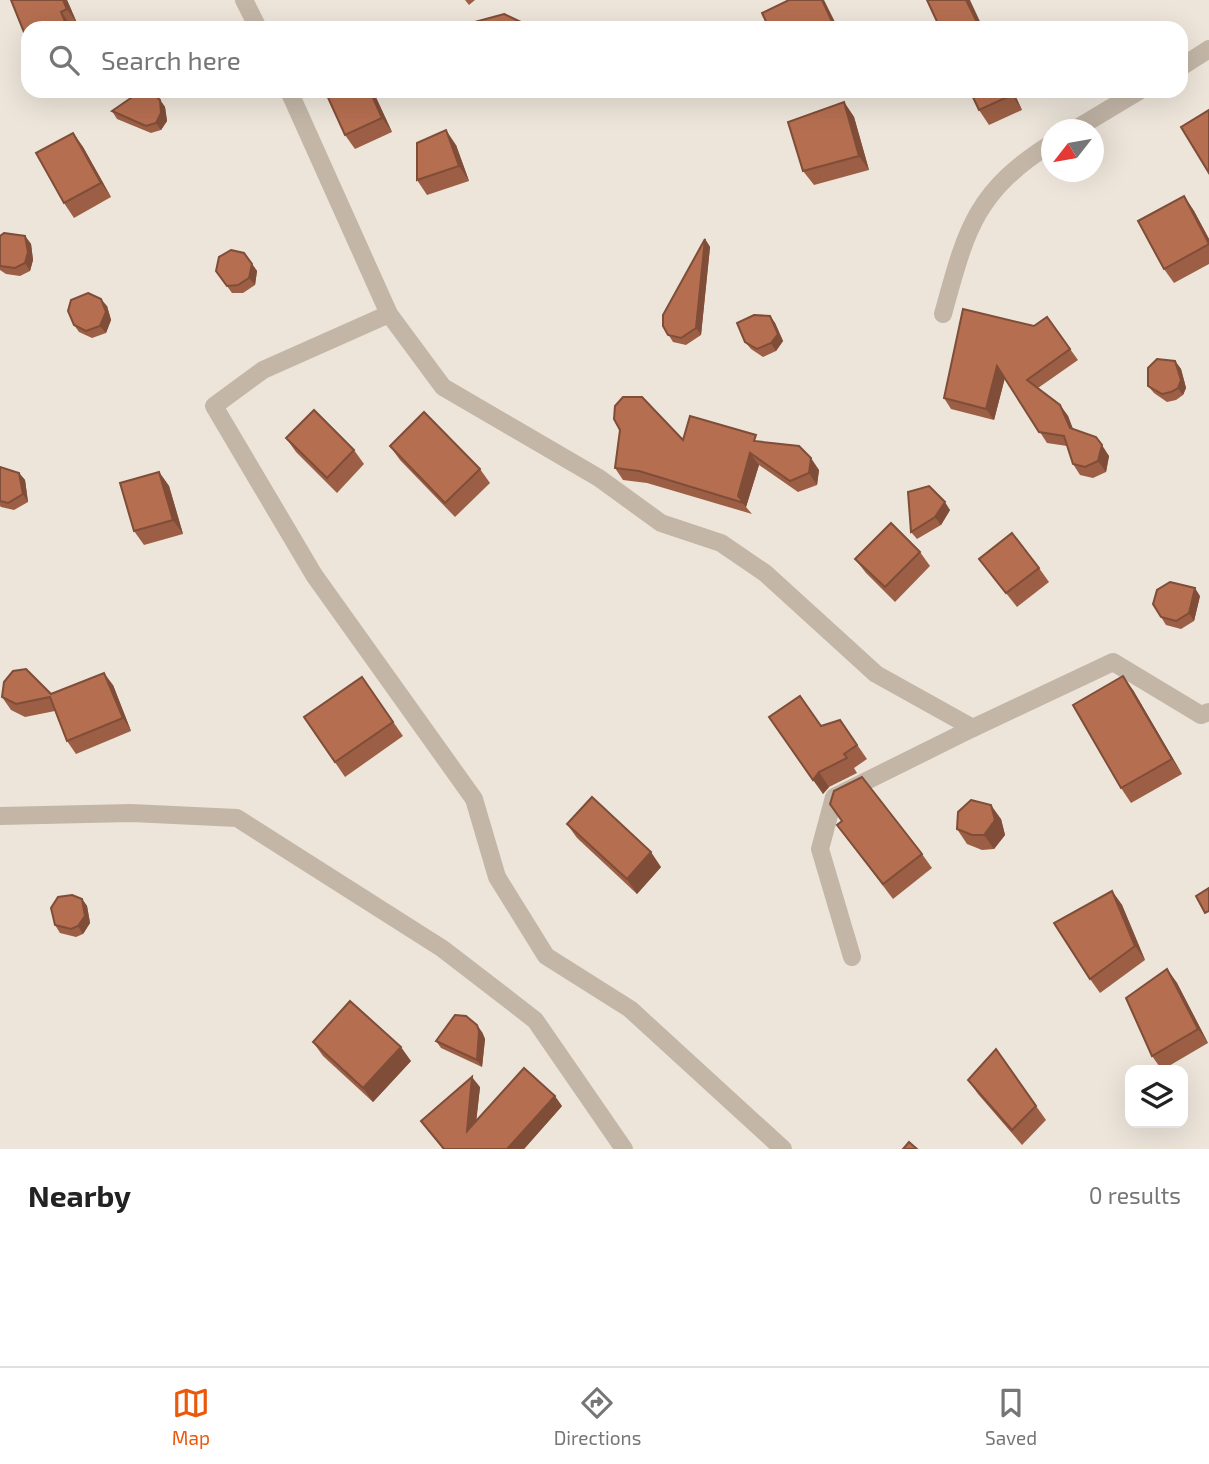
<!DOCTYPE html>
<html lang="en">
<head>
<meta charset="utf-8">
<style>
	:root { --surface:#fff; --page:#f6f6f6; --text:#222; --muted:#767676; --line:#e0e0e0; --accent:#ea580c }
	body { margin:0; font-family:"Exo 2",sans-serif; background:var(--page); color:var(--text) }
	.controls { position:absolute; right:21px; bottom:21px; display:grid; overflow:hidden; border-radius:14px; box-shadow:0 7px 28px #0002 }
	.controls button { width:63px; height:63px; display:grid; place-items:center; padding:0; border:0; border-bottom:2px solid var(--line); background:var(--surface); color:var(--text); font:35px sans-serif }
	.compass { position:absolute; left:1041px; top:119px; width:63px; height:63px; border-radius:50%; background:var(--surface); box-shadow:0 7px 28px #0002; rotate:239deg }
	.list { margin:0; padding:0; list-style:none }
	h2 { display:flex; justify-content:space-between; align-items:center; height:91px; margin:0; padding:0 28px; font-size:30px }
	h2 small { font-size:23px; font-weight:400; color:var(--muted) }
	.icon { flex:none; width:38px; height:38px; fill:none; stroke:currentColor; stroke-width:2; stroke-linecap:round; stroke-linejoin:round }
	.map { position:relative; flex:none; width:1209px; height:1149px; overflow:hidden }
	.search { position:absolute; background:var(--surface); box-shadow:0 7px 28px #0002; left:21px; right:21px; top:21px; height:77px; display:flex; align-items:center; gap:18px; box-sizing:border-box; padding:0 24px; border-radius:21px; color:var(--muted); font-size:26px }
	.sheet { height:217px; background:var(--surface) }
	nav { display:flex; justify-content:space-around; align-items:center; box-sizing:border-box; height:98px; border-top:2px solid var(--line); background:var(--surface); font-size:19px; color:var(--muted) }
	nav a { display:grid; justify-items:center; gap:4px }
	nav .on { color:var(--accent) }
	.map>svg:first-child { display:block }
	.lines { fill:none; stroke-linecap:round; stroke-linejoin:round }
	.street { stroke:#c3b6a7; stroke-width:18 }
	.wall { fill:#9c5f45 }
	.shaded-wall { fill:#7f4d38 }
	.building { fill:#b56e50; stroke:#7f4d38; stroke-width:2 }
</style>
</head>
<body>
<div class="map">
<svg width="1209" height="1149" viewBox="0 0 1209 1149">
	<rect width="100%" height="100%" fill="#ede5da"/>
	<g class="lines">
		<g class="street">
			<polyline points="244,0 258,28"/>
			<polyline points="1181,67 1209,49"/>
			<polyline points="289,91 389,314 443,387 599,478 661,523 721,543 765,573 876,674 973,728 1113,662 1201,715 1209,712"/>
			<polyline points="1074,130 1139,91"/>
			<polyline points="389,314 263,370 214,406 314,575 474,799 497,877 546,956 630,1009 783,1149"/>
			<path d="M943 314C966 231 974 192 1052 143"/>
			<polyline points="0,816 131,813 237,818 443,949 535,1020 624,1149"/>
			<polyline points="852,957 820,849 834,797 973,728"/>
		</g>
	</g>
	<g class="wall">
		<polygon points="11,0 67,0 77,23 71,26 72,28 28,28"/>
		<polygon points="465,0 475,0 469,5"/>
		<polygon points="373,91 392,132 355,149 345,135"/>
		<polygon points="970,91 1013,91 1022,110 989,125 979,110"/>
		<polygon points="160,100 165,107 167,121 161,130 151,133 117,119 112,111"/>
		<polygon points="844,102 854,117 869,170 814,185 803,171"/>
		<polygon points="73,133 83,147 111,197 74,218 64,203"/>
		<polygon points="456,145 469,181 427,195 417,180"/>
		<polygon points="1184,196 1194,211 1209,239 1209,264 1174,283 1164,269"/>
		<polygon points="0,236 25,236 31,244 33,260 30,271 20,276 6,274 0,270"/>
		<polygon points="705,239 710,247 701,335 686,345 673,342 663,326"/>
		<polygon points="244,253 257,271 255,285 243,293 232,293 216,271"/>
		<polygon points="107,306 111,320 106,333 92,338 79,332 74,325"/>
		<polygon points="770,316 775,323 783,341 776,351 763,357 751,349 745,342"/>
		<polygon points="1047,317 1078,360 1038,388 1060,405 1068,416 1073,430 1109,456 1106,472 1093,478 1080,475 1073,464 1067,446 1047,443 1005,378 994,420 951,409 944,398"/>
		<polygon points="1175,361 1181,369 1186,388 1183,395 1176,400 1167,402 1154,393 1148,386"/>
		<polygon points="286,438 354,450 364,464 337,493 296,452"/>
		<polygon points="683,440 760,441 819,470 817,485 798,492 759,465 746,507 752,514 647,483 623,480 615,468"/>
		<polygon points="390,446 480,469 490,483 455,517 400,460"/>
		<polygon points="0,467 19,473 25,480 28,502 14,510 1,507 0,506"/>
		<polygon points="159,472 169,486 183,534 144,545 134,531"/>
		<polygon points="908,492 950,510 941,525 917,539 911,532"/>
		<polygon points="920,552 930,566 895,602 866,573 855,559"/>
		<polygon points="979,559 1039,568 1049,582 1017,607"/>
		<polygon points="1200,596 1194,621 1181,629 1166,625 1161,617"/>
		<polygon points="362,677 403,736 345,777 304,717"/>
		<polygon points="113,685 131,731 76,754 67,741 55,711 25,717 11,710 2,697 51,694"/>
		<polygon points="1133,690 1182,774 1131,803 1121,788"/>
		<polygon points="800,696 821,726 840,720 867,759 854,768 857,773 829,787 823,794"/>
		<polygon points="1001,819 1005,835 994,849 982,850 967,844 957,829"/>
		<polygon points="567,824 661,867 637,894 577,838"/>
		<polygon points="837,825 922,854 932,868 893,899"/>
		<polygon points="1112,891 1122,905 1145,960 1100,993 1090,979"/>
		<polygon points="82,899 87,906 90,923 83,934 76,937 60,933 55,925"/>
		<polygon points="1167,969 1177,983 1208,1043 1162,1070 1152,1056"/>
		<polygon points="482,1032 485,1039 482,1067 441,1048 436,1041"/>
		<polygon points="313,1042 411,1061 373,1102 323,1056"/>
		<polygon points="996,1049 1046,1120 1022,1145 978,1094 968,1080"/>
		<polygon points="480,1087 476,1121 562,1106 524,1149 443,1149 421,1121"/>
	</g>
	<g class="shaded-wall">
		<polygon points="63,0 67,0 77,23 67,9"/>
		<polygon points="822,0 824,0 838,28 835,28"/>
		<polygon points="966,0 970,0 983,28 980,28"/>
		<polygon points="61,12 71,26 72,28 68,28"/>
		<polygon points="370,91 373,91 392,132 382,118"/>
		<polygon points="1010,91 1013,91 1022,110 1012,95"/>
		<polygon points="160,100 165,107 167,121 161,130 156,123"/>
		<polygon points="844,102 854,117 869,170 859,156"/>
		<polygon points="446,130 456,145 469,181 459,166"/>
		<polygon points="73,133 83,147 111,197 101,183"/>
		<polygon points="1184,196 1194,211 1209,239 1209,244"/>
		<polygon points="25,236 31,244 33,260 30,271 25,263"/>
		<polygon points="705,239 710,247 701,335 696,328"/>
		<polygon points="252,264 257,271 255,285 249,278"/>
		<polygon points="101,299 107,306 111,320 106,333 100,326"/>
		<polygon points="770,316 775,323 783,341 776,351 771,343"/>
		<polygon points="1175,361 1181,369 1186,388 1183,395 1178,388"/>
		<polygon points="997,366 1005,377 994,420 986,409"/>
		<polygon points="1060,405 1068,416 1077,439 1070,428"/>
		<polygon points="1102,445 1109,456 1106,472 1098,461"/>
		<polygon points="750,453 759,465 746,507 738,496"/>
		<polygon points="811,458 819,470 817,485 809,473"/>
		<polygon points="159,472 169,486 183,534 173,520"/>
		<polygon points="19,473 25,480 28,502 23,494"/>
		<polygon points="945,502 950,510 941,525 935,517"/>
		<polygon points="1195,588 1200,596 1194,621 1189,613"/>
		<polygon points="104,673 113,685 131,731 123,718"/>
		<polygon points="1123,676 1133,690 1182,774 1172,759"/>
		<polygon points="819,772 829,787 823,794 813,780"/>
		<polygon points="991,805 1001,819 1005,835 994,849 984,835"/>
		<polygon points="651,852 661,867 637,894 627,879"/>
		<polygon points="1112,891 1122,905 1145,960 1135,946"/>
		<polygon points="82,899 87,906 90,923 83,934 78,926"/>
		<polygon points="1167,969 1177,983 1208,1043 1198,1029"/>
		<polygon points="477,1025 482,1032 485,1039 482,1067 477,1060"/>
		<polygon points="401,1047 411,1061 373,1102 363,1088"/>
		<polygon points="472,1077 480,1087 474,1142 467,1131"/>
		<polygon points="555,1096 562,1106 524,1149 507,1149"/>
	</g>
	<g class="building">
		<polygon points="11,0 63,0 67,9 61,12 68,28 28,28 28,42"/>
		<polygon points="789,0 822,0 835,28 769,28 762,13"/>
		<polygon points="927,0 966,0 980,28 940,28"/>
		<polygon points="504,14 521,22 523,28 458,28 456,27"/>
		<polygon points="141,91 150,91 160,100 161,113 156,123 146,126 112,111"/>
		<polygon points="325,91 370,91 382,118 345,135"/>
		<polygon points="970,91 1010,91 1012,95 979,110"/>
		<polygon points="844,102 859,156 803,171 788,122"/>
		<polygon points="1209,110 1209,173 1181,127"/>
		<polygon points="446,130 459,166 417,180 417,143"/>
		<polygon points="73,133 101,183 64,203 36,153"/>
		<polygon points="1184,196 1209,244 1164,269 1138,221"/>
		<polygon points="4,233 25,236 28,252 25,263 15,268 0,266 0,236"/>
		<polygon points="705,239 696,328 681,338 668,335 663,326 663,315"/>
		<polygon points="231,250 244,253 252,264 249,278 238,285 227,286 216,271 219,257"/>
		<polygon points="88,293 101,299 106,312 100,326 86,331 74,325 68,311 71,300"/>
		<polygon points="963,309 1034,326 1047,317 1070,349 1027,380 1060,405 1070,428 1096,437 1102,445 1098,461 1085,467 1073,464 1064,436 1039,432 997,366 986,409 944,398"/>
		<polygon points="754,315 770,316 778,334 771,343 757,349 745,342 737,323"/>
		<polygon points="1157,359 1175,361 1181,380 1178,388 1171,392 1162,394 1148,386 1148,368"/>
		<polygon points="623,397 642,397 683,440 690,416 756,435 754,441 799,446 811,458 809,473 790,481 750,453 738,496 744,503 639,471 615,468 620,430 614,419 615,406"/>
		<polygon points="314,410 354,450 327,478 286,438"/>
		<polygon points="424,412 480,469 445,503 390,446"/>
		<polygon points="0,467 19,473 23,494 8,503 0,501"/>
		<polygon points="159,472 173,520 134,531 120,483"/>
		<polygon points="929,486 945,502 935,517 911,532 908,492"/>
		<polygon points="891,523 920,552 885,587 855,559"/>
		<polygon points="1012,533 1039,568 1006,593 979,559"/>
		<polygon points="1170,582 1195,588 1189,613 1176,621 1161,617 1153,604 1157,590"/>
		<polygon points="26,669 51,694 104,673 123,718 67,741 50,697 16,704 2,697 4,682 13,671"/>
		<polygon points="1123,676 1172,759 1121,788 1073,705"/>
		<polygon points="362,677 393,722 335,762 304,717"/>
		<polygon points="800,696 821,726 840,720 857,745 844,754 847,758 819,772 813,780 769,717"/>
		<polygon points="862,777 922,854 883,884 837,825 842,821 830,804 834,791"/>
		<polygon points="592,797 651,852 627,879 567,824"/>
		<polygon points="971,800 991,805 995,820 984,835 972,835 957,829 958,812"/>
		<polygon points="1209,888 1209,911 1205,913 1196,896"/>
		<polygon points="1112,891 1135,946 1090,979 1054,923"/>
		<polygon points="72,895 82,899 85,916 78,926 71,929 55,925 51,908 58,897"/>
		<polygon points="1167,969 1198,1029 1152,1056 1126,998"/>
		<polygon points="350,1001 401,1047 363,1088 313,1042"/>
		<polygon points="455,1015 466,1016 477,1025 479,1031 477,1060 436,1041"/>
		<polygon points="996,1049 1036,1106 1012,1130 968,1080"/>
		<polygon points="524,1068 555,1096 507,1149 444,1149 421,1121 472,1077 467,1131"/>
		<polygon points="909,1142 917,1149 903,1149"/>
	</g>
</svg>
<div class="controls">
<button><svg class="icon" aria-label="layers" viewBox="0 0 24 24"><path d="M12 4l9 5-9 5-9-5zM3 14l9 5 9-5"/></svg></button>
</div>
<svg class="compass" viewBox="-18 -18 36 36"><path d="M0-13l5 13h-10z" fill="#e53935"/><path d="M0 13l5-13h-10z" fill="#767676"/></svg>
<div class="search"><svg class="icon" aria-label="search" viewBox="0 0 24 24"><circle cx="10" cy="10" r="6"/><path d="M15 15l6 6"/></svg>Search here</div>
</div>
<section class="sheet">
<h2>Nearby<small>0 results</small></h2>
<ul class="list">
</ul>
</section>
<nav>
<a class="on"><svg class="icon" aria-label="map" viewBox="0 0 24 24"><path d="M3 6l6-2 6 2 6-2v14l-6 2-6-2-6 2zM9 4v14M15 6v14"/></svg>Map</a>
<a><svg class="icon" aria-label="directions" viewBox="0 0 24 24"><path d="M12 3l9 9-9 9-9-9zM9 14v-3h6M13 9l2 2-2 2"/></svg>Directions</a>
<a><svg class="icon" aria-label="saved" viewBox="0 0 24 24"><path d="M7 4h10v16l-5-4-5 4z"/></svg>Saved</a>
</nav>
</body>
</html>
